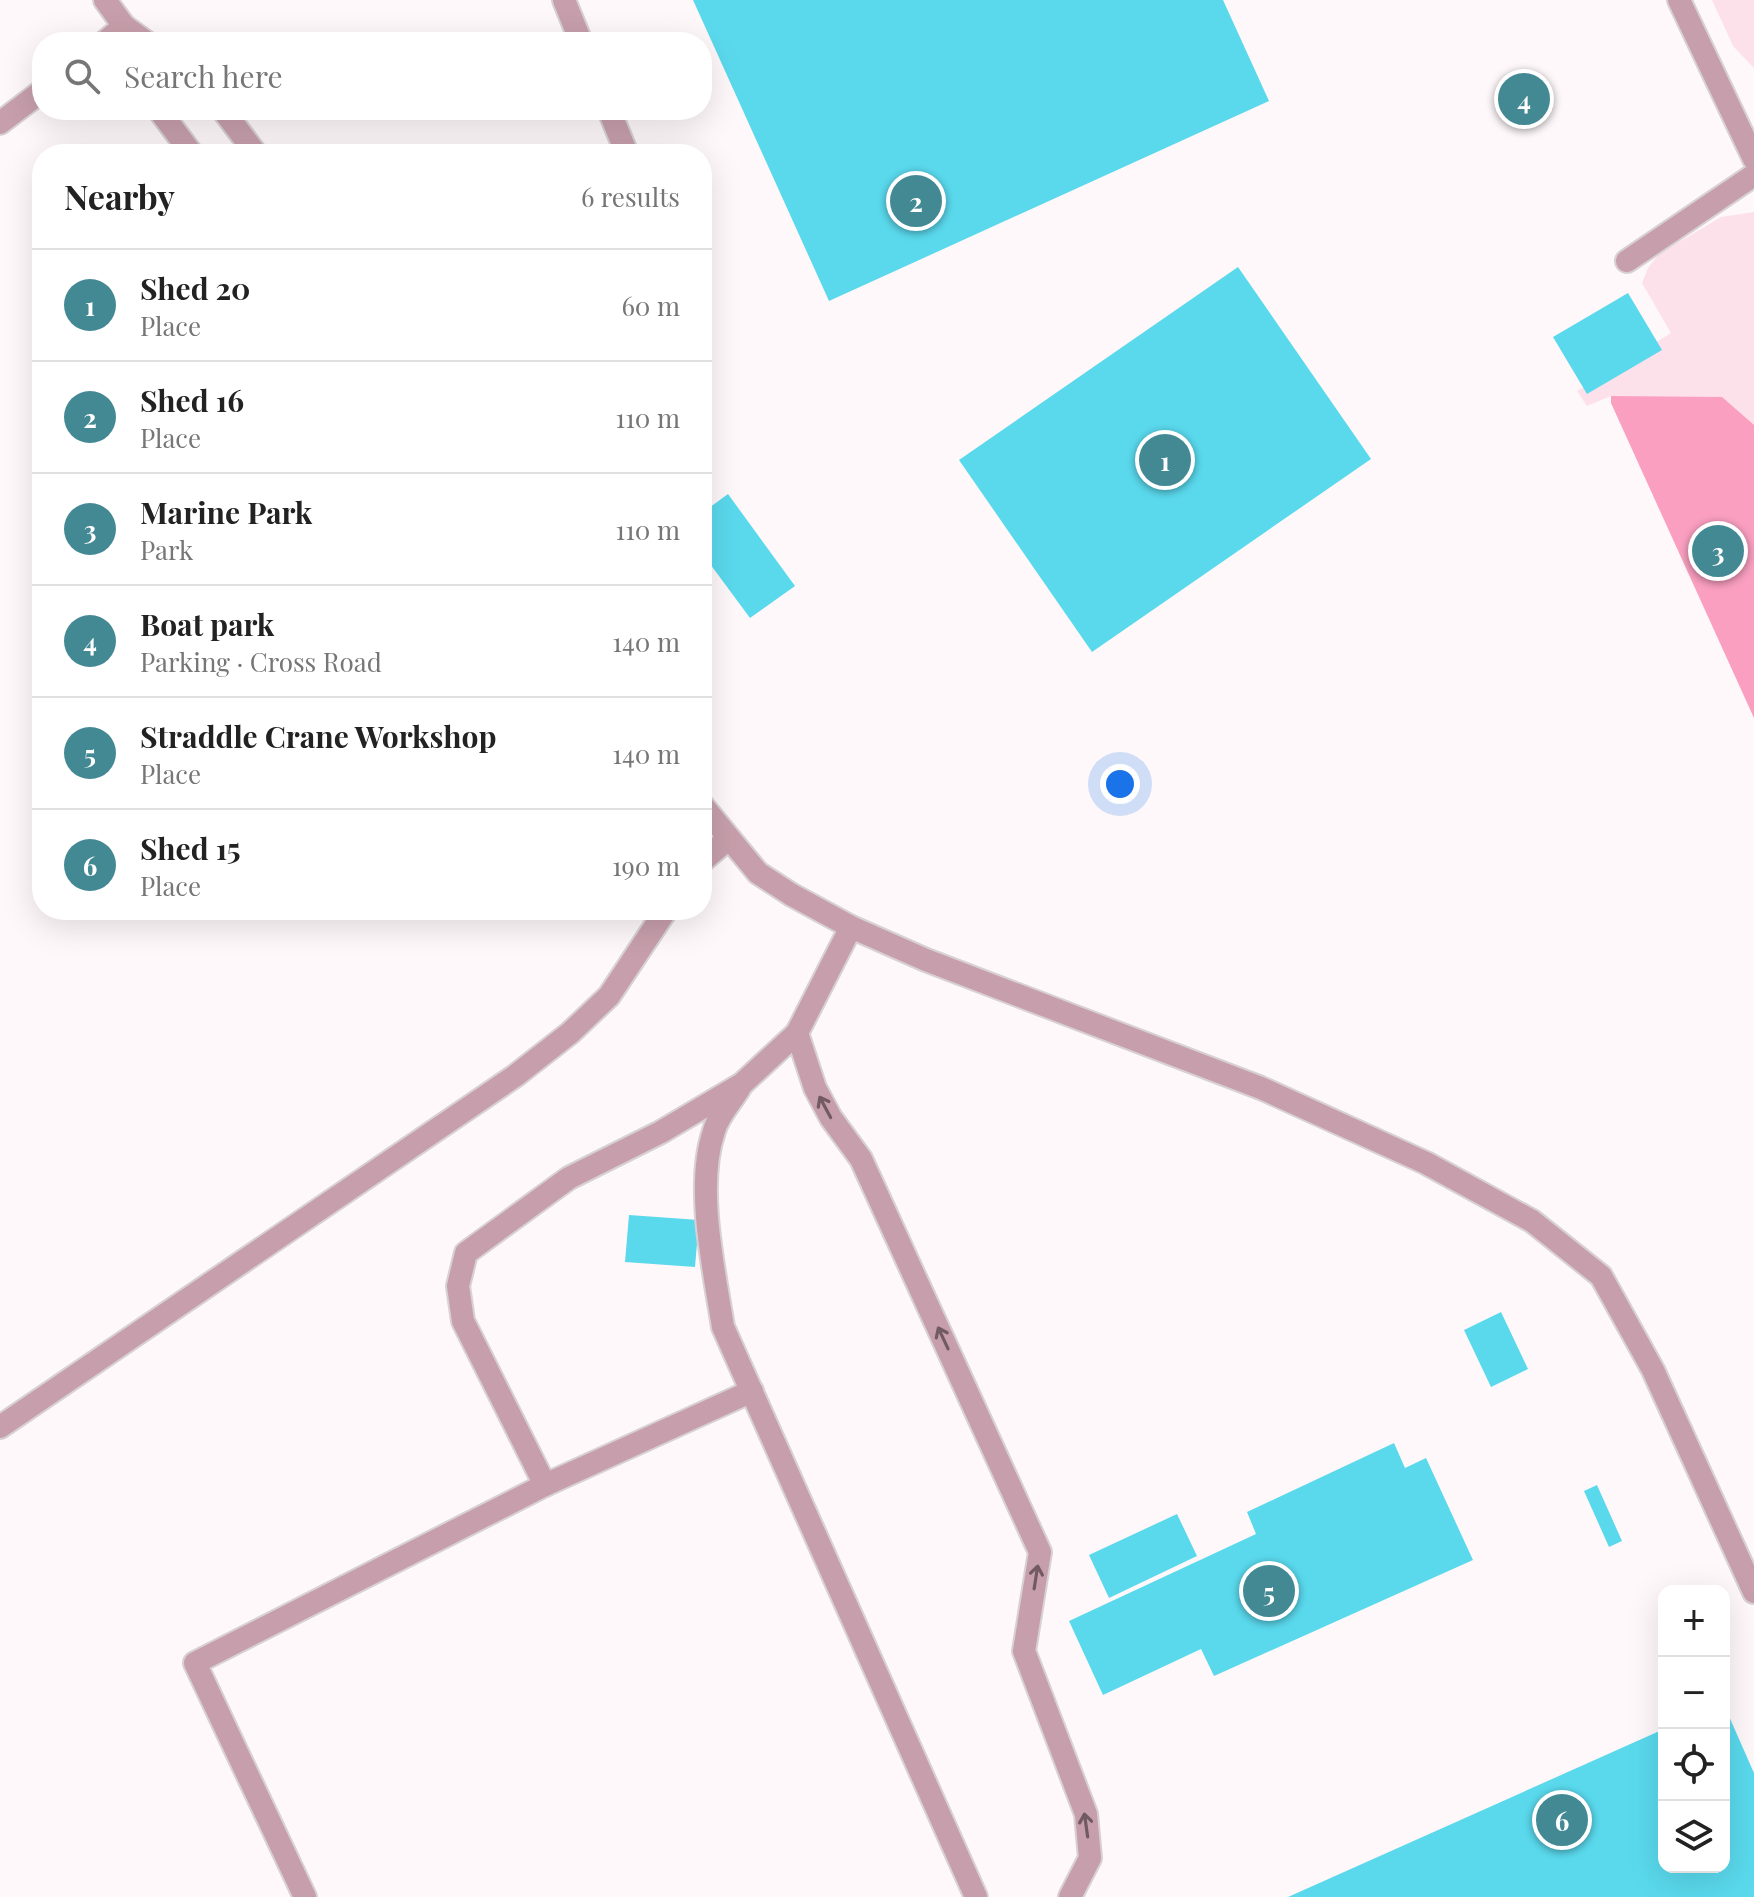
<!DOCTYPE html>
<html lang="en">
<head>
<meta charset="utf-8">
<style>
	:root { --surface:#fff; --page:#f6f6f6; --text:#222; --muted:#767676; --line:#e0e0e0; --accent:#438994 }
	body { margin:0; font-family:"Playfair Display",serif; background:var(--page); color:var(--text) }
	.controls { position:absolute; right:24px; bottom:24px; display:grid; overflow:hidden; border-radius:16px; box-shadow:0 8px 32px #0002 }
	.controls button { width:72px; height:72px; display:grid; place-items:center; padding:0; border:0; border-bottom:2px solid var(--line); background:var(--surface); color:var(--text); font:40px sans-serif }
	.you { position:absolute; left:1120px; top:784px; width:28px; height:28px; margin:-20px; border:6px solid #fff; border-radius:50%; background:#1a73e8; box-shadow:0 0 0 12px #1a73e833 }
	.badge { display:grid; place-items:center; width:52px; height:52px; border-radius:50%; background:var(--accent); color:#fff; font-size:26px; font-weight:700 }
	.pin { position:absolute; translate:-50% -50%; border:4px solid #fff; box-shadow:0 2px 8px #0006 }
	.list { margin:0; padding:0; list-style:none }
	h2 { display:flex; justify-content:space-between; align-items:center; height:104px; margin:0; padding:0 32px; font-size:34px }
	h2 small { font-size:26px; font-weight:400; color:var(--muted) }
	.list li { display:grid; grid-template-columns:52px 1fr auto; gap:24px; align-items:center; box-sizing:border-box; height:112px; padding:0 32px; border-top:2px solid var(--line) }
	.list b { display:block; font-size:30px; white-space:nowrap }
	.list p { margin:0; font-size:26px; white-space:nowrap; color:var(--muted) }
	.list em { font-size:26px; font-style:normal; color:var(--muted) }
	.icon { flex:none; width:44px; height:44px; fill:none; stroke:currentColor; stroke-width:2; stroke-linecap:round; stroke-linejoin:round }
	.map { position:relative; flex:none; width:1754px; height:1897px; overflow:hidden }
	.search { position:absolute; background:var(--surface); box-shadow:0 8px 32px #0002; left:32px; top:32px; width:680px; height:88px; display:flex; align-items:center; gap:20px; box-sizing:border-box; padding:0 28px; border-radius:32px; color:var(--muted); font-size:30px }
	.panel { position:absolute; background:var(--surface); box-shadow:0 8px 32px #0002; left:32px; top:144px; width:680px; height:776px; border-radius:32px }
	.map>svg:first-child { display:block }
	.green { fill:#fde1ea }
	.forest { fill:#fa9fc0 }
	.building { fill:#5ad9ed }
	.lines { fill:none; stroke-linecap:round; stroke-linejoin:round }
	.service-casing { stroke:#d8d1d4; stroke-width:26 }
	.minor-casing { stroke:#d8d1d4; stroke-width:26 }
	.service { stroke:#c79fac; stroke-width:22 }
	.minor { stroke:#c79fac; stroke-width:22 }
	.oneway { stroke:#725a62 }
</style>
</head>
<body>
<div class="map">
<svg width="1754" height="1897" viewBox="0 0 1754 1897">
	<rect width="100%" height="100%" fill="#fef8fa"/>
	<g class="green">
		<polygon points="1712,0 1754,0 1754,68 1733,46"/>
		<polygon points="1754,212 1754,706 1611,396 1587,406 1577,391 1671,333 1642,283 1648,268 1659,254 1721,217"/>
	</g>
	<polygon class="forest" points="1611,396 1722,397 1754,425 1754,718 1611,403"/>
	<g class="building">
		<polygon points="693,0 1223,0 1269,101 829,301"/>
		<polygon points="1238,267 1371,459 1092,652 959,460"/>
		<polygon points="1628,293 1662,350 1587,394 1553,337"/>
		<polygon points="728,494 795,586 750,618 702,553 702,513"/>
		<polygon points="629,1215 699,1220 695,1267 625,1262"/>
		<polygon points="1501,1312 1528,1369 1491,1387 1464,1330"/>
		<polygon points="1394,1443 1405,1468 1426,1458 1473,1560 1214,1676 1201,1649 1103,1695 1069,1621 1256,1534 1247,1512"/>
		<polygon points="1597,1485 1622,1541 1609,1547 1584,1491"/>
		<polygon points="1177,1514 1197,1556 1109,1598 1089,1555"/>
		<polygon points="1724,1705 1754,1773 1754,1897 1288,1897 1664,1729 1664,1867 1724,1867"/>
	</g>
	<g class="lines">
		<g class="service-casing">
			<g id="service">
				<polyline points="564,0 581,42"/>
				<polyline points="124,26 146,42"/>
				<polyline points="159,110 192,154"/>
				<polyline points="223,110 256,154"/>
				<polyline points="609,110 627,154"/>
				<polyline points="1627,261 1754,175"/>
				<polyline points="702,805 758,873 792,895 851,927 926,960 1261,1088 1426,1163 1532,1221 1601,1276 1653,1370 1754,1592"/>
				<polyline points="702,861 728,839"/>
				<polyline points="797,1033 851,927"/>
				<path d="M739 1089C731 1102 718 1116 714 1131 695 1186 714 1270 723 1327L976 1897"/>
				<polyline points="0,1427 515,1076 570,1033 609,996 666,910"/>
				<polyline points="545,1485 463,1321 458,1286 466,1253 569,1178 661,1132 742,1084 797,1033 815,1088 831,1118 861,1159 1040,1552 1024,1651 1086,1814 1090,1858 1070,1897"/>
				<polyline points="305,1897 195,1663 545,1485 752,1391"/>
			</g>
		</g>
		<g class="minor-casing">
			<g id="minor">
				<polyline points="1679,0 1754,159"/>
				<polyline points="105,42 124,26 105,0"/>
				<polyline points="0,123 42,91"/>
			</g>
		</g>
		<use href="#service" class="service"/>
		<use href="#minor" class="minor"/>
	</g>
	<defs><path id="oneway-shaft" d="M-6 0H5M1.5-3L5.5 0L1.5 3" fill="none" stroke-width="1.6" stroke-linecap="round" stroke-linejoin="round" transform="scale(2)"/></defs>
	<g class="oneway">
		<use href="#oneway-shaft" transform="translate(825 1107) rotate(-118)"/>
		<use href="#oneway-shaft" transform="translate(943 1338) rotate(-115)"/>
		<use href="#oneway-shaft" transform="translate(1036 1577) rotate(-81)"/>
		<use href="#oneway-shaft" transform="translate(1086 1825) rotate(-98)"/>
	</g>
</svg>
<div class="controls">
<button>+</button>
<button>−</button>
<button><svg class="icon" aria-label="locate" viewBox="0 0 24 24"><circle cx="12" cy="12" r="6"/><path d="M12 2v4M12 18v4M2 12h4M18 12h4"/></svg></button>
<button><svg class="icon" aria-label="layers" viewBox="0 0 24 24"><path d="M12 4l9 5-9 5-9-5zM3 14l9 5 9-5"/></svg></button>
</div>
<div class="you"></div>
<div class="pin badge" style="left:1165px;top:460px">1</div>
<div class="pin badge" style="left:916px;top:201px">2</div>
<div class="pin badge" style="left:1718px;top:551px">3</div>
<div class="pin badge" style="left:1524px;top:99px">4</div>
<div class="pin badge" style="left:1269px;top:1591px">5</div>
<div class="pin badge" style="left:1562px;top:1820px">6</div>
<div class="search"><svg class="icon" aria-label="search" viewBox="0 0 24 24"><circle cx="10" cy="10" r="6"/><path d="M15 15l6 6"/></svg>Search here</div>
<section class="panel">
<h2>Nearby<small>6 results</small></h2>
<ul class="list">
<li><span class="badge">1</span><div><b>Shed 20</b><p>Place</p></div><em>60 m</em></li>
<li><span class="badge">2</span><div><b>Shed 16</b><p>Place</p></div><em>110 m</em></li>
<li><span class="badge">3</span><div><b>Marine Park</b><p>Park</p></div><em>110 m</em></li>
<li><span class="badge">4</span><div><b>Boat park</b><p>Parking · Cross Road</p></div><em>140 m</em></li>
<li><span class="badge">5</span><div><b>Straddle Crane Workshop</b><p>Place</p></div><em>140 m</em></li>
<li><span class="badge">6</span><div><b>Shed 15</b><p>Place</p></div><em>190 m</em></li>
</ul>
</section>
</div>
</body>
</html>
